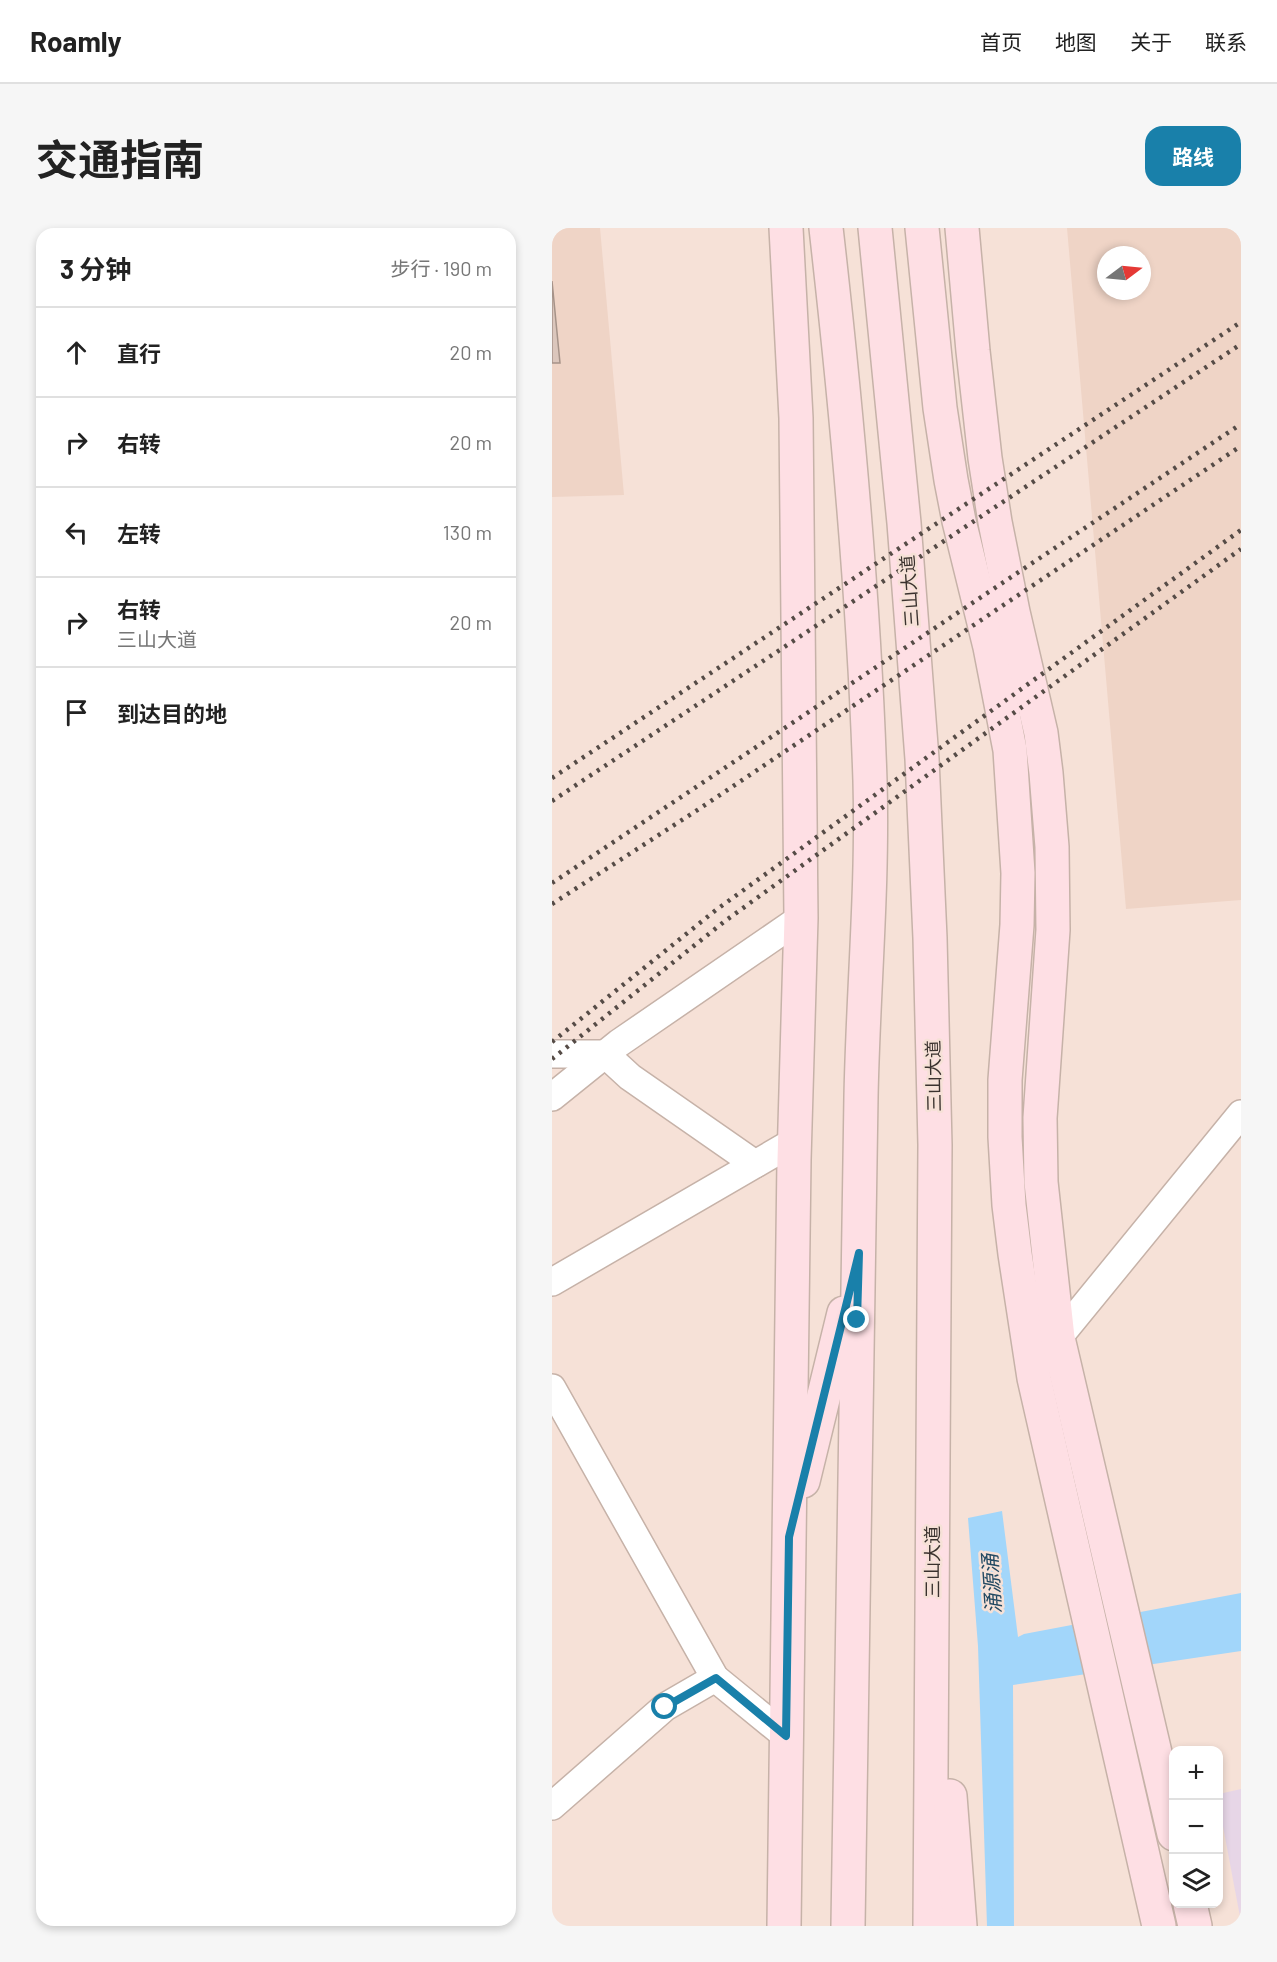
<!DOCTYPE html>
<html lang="zh">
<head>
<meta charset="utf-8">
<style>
	:root { --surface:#fff; --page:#f6f6f6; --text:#222; --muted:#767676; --line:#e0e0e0; --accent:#1980aa }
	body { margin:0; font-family:Barlow,"Noto Sans SC",sans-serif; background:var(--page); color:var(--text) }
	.controls { position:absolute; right:18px; bottom:18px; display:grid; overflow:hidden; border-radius:12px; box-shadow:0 3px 9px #0003 }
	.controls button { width:54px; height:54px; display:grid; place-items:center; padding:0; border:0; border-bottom:2px solid var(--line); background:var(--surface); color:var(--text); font:30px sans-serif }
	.compass { position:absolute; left:545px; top:18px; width:54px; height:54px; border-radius:50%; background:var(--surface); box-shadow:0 3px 9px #0003; rotate:74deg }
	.stop { position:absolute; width:18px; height:18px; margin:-14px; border:4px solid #1980aa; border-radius:50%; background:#fff }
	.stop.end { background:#1980aa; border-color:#fff; box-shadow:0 2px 6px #0008 }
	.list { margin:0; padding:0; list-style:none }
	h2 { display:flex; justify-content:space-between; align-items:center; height:78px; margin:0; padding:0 24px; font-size:26px }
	h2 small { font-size:20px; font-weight:400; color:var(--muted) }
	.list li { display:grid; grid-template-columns:39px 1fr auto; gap:18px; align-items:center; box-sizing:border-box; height:90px; padding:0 24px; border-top:2px solid var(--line) }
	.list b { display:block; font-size:22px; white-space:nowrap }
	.list p { margin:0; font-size:20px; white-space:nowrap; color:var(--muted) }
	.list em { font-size:20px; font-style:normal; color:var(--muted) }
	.icon { flex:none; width:33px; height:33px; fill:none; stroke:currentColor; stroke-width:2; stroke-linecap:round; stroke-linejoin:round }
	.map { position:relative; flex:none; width:689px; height:1698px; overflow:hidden; border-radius:18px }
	header { display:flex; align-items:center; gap:36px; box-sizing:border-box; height:84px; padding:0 30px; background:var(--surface); border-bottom:2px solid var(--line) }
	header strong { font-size:28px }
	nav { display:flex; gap:33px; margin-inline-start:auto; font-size:21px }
	.intro { display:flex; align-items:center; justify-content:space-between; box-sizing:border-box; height:144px; padding:0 36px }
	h1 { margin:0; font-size:42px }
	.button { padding:15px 27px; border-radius:18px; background:var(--accent); color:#fff; font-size:21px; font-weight:700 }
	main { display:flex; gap:36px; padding:0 36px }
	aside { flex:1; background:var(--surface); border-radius:18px; box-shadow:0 3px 9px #0003 }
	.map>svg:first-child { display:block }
	.built { fill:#efd4c6; fill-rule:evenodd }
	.education { fill:#e7d6e7 }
	.water { fill:#a2d6fa }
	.building { fill:#dbc6bc; stroke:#a69389; stroke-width:1.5 }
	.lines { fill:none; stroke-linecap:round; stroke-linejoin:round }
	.street-casing { stroke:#c6b2a8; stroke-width:30 }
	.secondary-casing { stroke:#c6b2a8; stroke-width:36 }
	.street { stroke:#fff; stroke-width:27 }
	.secondary { stroke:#fedfe4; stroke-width:33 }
	.rail { stroke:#554b46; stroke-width:4.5; stroke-dasharray:3 6; stroke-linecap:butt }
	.route { stroke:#1980aa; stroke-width:8 }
	.labels { text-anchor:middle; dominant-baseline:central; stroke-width:5; stroke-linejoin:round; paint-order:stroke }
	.street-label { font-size:18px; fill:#3a322e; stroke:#f6e1d7 }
	.water-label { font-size:20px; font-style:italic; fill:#224962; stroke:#f6e1d7 }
</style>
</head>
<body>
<header>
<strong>Roamly</strong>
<nav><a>首页</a><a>地图</a><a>关于</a><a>联系</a></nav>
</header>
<div class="intro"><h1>交通指南</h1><a class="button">路线</a></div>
<main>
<aside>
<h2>3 分钟<small>步行 · 190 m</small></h2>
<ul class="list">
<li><svg class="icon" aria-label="ahead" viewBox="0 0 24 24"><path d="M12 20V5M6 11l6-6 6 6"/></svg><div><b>直行</b></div><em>20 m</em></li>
<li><svg class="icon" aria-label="right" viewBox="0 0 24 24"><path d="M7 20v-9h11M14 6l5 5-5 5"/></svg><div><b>右转</b></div><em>20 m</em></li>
<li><svg class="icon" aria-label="left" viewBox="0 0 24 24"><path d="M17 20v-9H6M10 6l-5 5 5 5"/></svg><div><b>左转</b></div><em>130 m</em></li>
<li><svg class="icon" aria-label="right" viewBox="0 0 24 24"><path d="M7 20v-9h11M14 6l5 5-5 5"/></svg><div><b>右转</b><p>三山大道</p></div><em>20 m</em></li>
<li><svg class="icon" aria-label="arrive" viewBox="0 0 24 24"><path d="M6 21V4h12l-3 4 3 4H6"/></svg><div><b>到达目的地</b></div></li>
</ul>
</aside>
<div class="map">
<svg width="689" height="1698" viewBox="0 0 689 1698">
	<rect width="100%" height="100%" fill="#f6e1d7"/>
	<g class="built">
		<polygon points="0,0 48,0 72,267 0,269"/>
		<path d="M515 0H689V672L574 681ZM554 27H590V63H554Z"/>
	</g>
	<polygon class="education" points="689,1561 689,1694 666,1572 667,1566"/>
	<polygon class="water" points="450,1283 466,1409 472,1406 689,1365 689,1423 461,1457 462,1698 435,1698 426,1418 416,1290"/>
	<polygon class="building" points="0,53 8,135 0,135"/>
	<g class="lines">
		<g class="street-casing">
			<g id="street">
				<polyline points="0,826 53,826 78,849 203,936"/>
				<polyline points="0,869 67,815 249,690"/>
				<polyline points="0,1054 243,913"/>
				<polyline points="506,1110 689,886"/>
				<polyline points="0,1160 163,1450 234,1508"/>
				<polyline points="0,1578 113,1479 163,1450"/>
			</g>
		</g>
		<g class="secondary-casing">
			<g id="secondary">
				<path d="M274 0C295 184 312 368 318 553 321 659 311 764 309 869 305 1146 299 1422 296 1698"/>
				<polyline points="323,0 352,295 370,531 378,710 383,917 378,1698"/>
				<polyline points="370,0 388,180 399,252 407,293 438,419 458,522 466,645 465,697 453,852 453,909 457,977 463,1026 482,1150 607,1698"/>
				<polyline points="410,0 421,123 433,230 443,294 461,384 489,505 494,545 500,619 501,702 488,890 489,954 506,1110 622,1606"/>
				<polyline points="251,1253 292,1085"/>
				<polyline points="398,1568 408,1698"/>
				<polyline points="638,1676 643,1698"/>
				<polyline points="232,1698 242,932 249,690 244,190 234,0"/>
			</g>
		</g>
		<use href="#street" class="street"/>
		<use href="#secondary" class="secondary"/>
		<g class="rail">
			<polyline points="0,550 689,94"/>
			<polyline points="0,573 689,116"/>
			<polyline points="0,655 689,196"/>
			<polyline points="0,676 147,581 689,218"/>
			<polyline points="0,814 164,682 689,302"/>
			<polyline points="0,831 173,693 689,321"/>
		</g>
	</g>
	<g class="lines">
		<polyline class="route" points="113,1479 164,1450 234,1508 237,1309 307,1025 305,1092"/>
	</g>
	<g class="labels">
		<g class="street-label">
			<text transform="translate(357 363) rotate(-94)">三山大道</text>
			<text transform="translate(381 848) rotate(-91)">三山大道</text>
			<text transform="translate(380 1334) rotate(-90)">三山大道</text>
		</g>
		<g class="water-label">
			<text transform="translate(439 1356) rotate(-94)">涌源涌</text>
		</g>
	</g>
</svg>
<div class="controls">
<button>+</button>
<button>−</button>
<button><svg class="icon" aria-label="layers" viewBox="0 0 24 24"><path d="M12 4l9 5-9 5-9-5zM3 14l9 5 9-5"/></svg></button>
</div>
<svg class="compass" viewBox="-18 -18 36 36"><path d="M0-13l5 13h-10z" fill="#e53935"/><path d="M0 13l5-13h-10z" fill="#767676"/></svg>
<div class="stop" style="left:113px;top:1479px"></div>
<div class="stop end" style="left:305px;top:1092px"></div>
</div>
</main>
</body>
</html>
